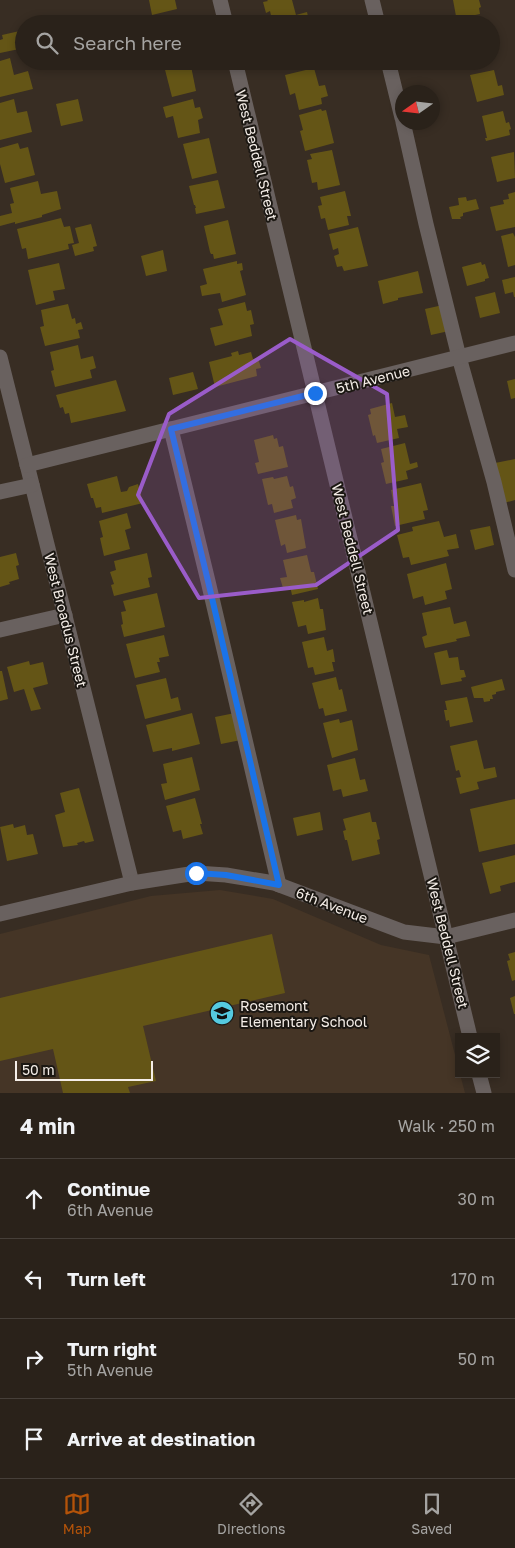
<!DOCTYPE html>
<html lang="en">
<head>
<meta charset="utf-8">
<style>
	:root { --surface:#2a221a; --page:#322a23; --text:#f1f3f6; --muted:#a5a4a2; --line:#463f39; --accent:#b45309 }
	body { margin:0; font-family:"Golos Text",sans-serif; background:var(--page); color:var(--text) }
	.controls { position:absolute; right:15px; bottom:15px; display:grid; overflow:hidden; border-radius:0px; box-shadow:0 2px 8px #0003 }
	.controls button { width:45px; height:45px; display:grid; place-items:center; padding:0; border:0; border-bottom:1px solid var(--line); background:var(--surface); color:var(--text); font:25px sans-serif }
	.compass { position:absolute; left:395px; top:85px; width:45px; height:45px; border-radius:50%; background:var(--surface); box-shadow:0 2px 8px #0003; rotate:256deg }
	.scale { position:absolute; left:15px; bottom:12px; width:138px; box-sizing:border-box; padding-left:5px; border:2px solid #f5eee8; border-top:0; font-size:14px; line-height:18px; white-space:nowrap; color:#f5eee8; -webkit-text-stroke:4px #1b1712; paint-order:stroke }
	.stop { position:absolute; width:15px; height:15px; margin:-11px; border:4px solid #1a73e8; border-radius:50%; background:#fff }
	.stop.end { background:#1a73e8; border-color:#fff; box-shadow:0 1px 5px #0008 }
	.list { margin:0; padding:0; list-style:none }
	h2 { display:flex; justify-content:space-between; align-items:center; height:65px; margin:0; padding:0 20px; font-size:21px }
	h2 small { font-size:16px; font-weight:400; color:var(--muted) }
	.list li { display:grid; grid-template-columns:32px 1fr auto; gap:15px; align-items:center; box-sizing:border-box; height:80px; padding:0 20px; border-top:1px solid var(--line) }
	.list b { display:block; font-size:19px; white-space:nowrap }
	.list p { margin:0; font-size:16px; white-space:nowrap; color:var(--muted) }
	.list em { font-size:16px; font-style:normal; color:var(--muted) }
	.icon { flex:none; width:28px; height:28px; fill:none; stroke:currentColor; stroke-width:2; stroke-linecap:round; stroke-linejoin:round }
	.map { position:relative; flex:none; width:515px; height:1093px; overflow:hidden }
	.search { position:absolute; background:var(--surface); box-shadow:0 2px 8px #0003; left:15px; right:15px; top:15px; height:55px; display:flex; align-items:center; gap:12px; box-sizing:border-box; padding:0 18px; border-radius:28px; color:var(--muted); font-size:19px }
	.sheet { height:385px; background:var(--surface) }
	nav { display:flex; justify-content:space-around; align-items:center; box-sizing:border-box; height:70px; border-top:1px solid var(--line); background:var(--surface); font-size:14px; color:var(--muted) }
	nav a { display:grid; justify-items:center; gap:2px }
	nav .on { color:var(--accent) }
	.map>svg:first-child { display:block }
	.built { fill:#453526 }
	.building { fill:#645516 }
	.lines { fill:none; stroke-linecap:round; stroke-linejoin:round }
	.minor { stroke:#69615f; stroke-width:15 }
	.route { stroke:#1a73e8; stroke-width:6 }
	.marked { fill:#9a5cc9; fill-opacity:0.2; stroke:#9a5cc9; stroke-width:4; stroke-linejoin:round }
	.labels { text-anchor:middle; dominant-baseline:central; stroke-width:4; stroke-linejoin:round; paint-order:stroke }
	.street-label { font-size:14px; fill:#f5eee8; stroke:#1b1712 }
	.poi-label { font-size:14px; fill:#f5eee8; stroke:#1b1712; text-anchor:start }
</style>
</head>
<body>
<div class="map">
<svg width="515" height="1093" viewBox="0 0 515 1093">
	<rect width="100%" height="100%" fill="#382d23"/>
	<polygon class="built" points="220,890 273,899 381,945 429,955 465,1093 0,1093 0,934 151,896"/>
	<g class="building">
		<polygon points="149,0 175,0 177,9 152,15"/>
		<polygon points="267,0 292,0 296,15 307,12 309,21 297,24 287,24 285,17 272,20 270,11 266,13 263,2 268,1"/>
		<polygon points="453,0 479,0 481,7 479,8 480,14 456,19 455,16 456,16"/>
		<polygon points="180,15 182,24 149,24 149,23"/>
		<polygon points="24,30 24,48 0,53 0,40 3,39 2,35"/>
		<polygon points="10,58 14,75 28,71 33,89 0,97 0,61"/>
		<polygon points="168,61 190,61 196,91 172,97 163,62"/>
		<polygon points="288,61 310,61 310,62 289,67"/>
		<polygon points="314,68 319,86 325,85 328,96 321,98 322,104 299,110 295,93 290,95 285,75"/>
		<polygon points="494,70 498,86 502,85 504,95 477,102 470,75"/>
		<polygon points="14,99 17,113 27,111 32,132 0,140 0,103"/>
		<polygon points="78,99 83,121 61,126 56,104"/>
		<polygon points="193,99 195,108 200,107 203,118 198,120 200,133 178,138 173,116 166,118 163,107"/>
		<polygon points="321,109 322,111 326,110 334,143 305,151 300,131 303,130 299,115"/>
		<polygon points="503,111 506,123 509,122 511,129 509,130 510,135 486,141 485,138 487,138 482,116"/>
		<polygon points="209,138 217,173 192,179 183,144"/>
		<polygon points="18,143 20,149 28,147 35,175 5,183 0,164 0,148"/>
		<polygon points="332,150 340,185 318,190 317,182 312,183 307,160 312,159 310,154"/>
		<polygon points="514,152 515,178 497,182 491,157"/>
		<polygon points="218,180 225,208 196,214 195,208 196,208 195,205 194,205 189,186"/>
		<polygon points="38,181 41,194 57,191 61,209 42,215 42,217 15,224 15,222 0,226 0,216 12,213 10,204 14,203 10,188"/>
		<polygon points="345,191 351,216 347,216 349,225 328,230 325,218 321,219 318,206 322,205 320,197"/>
		<polygon points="515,192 515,227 496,231 490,207 504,204 503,200 509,199 508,194"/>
		<polygon points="466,197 467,201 476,199 479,209 463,213 463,216 460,217 461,219 452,219 449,207 459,205 458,198"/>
		<polygon points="61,218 64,227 70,226 74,243 68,244 69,249 28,259 26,248 22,249 17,229"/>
		<polygon points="228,220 236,254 214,259 213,254 211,254 210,252 204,226"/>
		<polygon points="91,224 97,246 93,247 94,251 75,256 72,245 79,243 75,228"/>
		<polygon points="358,227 368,266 344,271 342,266 337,267 334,256 339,254 338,248 333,250 329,234"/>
		<polygon points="513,233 515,237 515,265 508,267 501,236"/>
		<polygon points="163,250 167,271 146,276 141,256"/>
		<polygon points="237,261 237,264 242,263 243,270 240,271 246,295 222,302 220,293 202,296 200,286 207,284 203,269"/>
		<polygon points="481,262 482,265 485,264 489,278 485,279 485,281 467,286 462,267"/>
		<polygon points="59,263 65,289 53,291 55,300 36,305 28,270"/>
		<polygon points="418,271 423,293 398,298 398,300 383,304 378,281"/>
		<polygon points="515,277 515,297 514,297 513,292 505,294 502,280"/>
		<polygon points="495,292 500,313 480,318 475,297"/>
		<polygon points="245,302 247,311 251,310 254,324 250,325 252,336 215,346 210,328 223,325 218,309"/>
		<polygon points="68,304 72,319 75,318 76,324 81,322 83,329 78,330 80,338 45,346 40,327 44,326 41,310"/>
		<polygon points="443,305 449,331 431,335 425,309"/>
		<polygon points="78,345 81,359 93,356 96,368 90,370 92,378 55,387 51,371 54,370 50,352"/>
		<polygon points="238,351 239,355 251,352 253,359 258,358 261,368 256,369 257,376 215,387 209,362 232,356 231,353"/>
		<polygon points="193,372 198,389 173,395 169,378"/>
		<polygon points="515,379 515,398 511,399 507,381"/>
		<polygon points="116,380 126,411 71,423 69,413 65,414 63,407 60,408 56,395"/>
		<polygon points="392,403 395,417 405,415 408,427 397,429 399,438 377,443 375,435 373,436 368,415 371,414 370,409"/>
		<polygon points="273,435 274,439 277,438 279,447 283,446 288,467 258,474 255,463 259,462 254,440"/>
		<polygon points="405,443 410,464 417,462 418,467 406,471 408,479 386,484 381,463 384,462 381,449"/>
		<polygon points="515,459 515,500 504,503 495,463"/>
		<polygon points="117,476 121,492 127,491 129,487 138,484 143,503 102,513 101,507 96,508 93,498 91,498 87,484"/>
		<polygon points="287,476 290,487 293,486 296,498 291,500 293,508 274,513 272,504 268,505 262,479 273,477 274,479"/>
		<polygon points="421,483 428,510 423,511 425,519 395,526 391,506 394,506 391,490"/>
		<polygon points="127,513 131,528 125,530 130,549 104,556 100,538 103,537 99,521"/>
		<polygon points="296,515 297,520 301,519 306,548 287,553 285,544 281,546 275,520"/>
		<polygon points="439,521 444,537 456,534 459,548 447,550 449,556 411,565 409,557 403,558 397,535 413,531 412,527"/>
		<polygon points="490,526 494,545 475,550 470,530"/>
		<polygon points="16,553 19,565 16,566 19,579 9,582 10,584 0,587 0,557"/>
		<polygon points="147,553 152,577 148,578 150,587 114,596 111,585 114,584 110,572 116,570 114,561"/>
		<polygon points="307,555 311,572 314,572 318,589 292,595 290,586 283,588 280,578 287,577 283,560"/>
		<polygon points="446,563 452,589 445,591 447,599 425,605 423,596 413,599 407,574"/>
		<polygon points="157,593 165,627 124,637 121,625 123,624 121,612 126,611 123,601"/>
		<polygon points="318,598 320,609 323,609 326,630 308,634 306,625 298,627 292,602 304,600 304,602"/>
		<polygon points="450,607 454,624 466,621 470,636 456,639 457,641 425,648 422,637 427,635 422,613"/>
		<polygon points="164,635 169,656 159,658 160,662 157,662 160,672 135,678 126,644"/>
		<polygon points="324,637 327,651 333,649 335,662 332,662 334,671 315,675 313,667 308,668 302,642"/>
		<polygon points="447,650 449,658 458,657 460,670 464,670 466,677 461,678 462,681 441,685 434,653"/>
		<polygon points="29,661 30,665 43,662 48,684 33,688 41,709 31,711 24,689 14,692 7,667"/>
		<polygon points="0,671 2,671 8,699 0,701"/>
		<polygon points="336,677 339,690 342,689 347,711 325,716 323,708 319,709 312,683"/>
		<polygon points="166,678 171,699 178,697 181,710 145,719 136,685"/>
		<polygon points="502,679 505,690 496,692 496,694 492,695 493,699 490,699 490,701 484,702 483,698 474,698 471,687"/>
		<polygon points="467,697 473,722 450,727 449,720 446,721 444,710 447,710 445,701"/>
		<polygon points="192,713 200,744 172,751 172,748 153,752 146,725"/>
		<polygon points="235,713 241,740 221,744 215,717"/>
		<polygon points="339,719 340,723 352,720 358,750 332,758 323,723"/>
		<polygon points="477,740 484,769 495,767 497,777 477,782 479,789 460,794 456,778 461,777 459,770 456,771 450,746"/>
		<polygon points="192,757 200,790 165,800 161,784 167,783 163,764"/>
		<polygon points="355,758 360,780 365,779 368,791 343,797 341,789 333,791 327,765"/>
		<polygon points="79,788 94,841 85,843 84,841 77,843 78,845 63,847 55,815 65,812 60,793"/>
		<polygon points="195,798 202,824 200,824 203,834 183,839 181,830 173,832 166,806"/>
		<polygon points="515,799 515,844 479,852 470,809"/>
		<polygon points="320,812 323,830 297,836 293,818"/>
		<polygon points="370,812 372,822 376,822 380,839 377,840 380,854 352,861 347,840 345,840 343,831 346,830 343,819"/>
		<polygon points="13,824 14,828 25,825 27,835 33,834 38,854 7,861 0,827"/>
		<polygon points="515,855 515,882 500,886 501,891 490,894 482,863"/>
		<polygon points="272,934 285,993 143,1026 156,1081 128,1087 130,1093 63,1093 53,1049 0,1061 0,998"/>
		<polygon points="515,952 515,980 512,981 507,961 510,960 508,954"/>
		<polygon points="515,996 515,1014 514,1014 510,998"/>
	</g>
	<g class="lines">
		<g class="minor">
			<polyline points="220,0 226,24"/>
			<polyline points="372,0 378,24"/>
			<polyline points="235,61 470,1037"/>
			<polyline points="388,61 402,118"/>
			<polyline points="403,122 426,224 459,357 494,482 515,570"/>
			<polyline points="0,357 132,883"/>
			<polyline points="171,429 208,581 279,885"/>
			<polyline points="27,465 515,343"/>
			<polyline points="0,492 32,485"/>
			<polyline points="0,630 65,615"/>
			<polyline points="0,914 132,883 196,873 226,875 274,883 404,932 446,937 515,920"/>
			<polyline points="479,1074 484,1093"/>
		</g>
	</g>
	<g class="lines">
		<polyline class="route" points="196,873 226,875 279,885 208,581 171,429 315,393"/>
	</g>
	<path class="marked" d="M290 339 387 394 398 530 316 585 199 598 138 495 169 414Z"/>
	<defs>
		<g id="school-disc" transform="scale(1.25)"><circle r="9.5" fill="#55cae0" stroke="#1b1712"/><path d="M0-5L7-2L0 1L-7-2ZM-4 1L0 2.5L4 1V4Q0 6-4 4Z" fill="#111"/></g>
	</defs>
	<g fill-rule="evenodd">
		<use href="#school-disc" x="222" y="1013"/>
	</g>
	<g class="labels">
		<g class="street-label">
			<text transform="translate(257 155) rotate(76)">West Beddell Street</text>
			<text transform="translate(373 379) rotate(-14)">5th Avenue</text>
			<text transform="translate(353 549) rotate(76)">West Beddell Street</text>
			<text transform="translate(66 620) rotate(76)">West Broadus Street</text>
			<text transform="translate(332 905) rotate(21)">6th Avenue</text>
			<text transform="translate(448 943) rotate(76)">West Beddell Street</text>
		</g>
		<g class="poi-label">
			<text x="240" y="1005">Rosemont<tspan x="240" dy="16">Elementary School</tspan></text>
		</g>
	</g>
</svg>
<div class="controls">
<button><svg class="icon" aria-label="layers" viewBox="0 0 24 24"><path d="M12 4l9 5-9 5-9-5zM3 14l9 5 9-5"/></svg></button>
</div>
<svg class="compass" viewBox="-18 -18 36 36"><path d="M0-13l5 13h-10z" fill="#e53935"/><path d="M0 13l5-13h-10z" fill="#a5a4a2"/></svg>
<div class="scale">50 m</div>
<div class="stop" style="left:196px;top:873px"></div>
<div class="stop end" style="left:315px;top:393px"></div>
<div class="search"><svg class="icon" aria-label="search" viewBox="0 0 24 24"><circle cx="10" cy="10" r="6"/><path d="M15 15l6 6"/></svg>Search here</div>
</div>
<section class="sheet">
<h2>4 min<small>Walk · 250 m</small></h2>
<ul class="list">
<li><svg class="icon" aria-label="ahead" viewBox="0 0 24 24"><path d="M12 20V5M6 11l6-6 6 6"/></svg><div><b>Continue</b><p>6th Avenue</p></div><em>30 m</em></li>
<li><svg class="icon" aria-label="left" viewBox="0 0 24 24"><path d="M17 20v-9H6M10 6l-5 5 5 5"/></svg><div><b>Turn left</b></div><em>170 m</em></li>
<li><svg class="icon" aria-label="right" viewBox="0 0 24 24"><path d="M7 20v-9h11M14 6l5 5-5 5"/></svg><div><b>Turn right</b><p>5th Avenue</p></div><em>50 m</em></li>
<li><svg class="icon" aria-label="arrive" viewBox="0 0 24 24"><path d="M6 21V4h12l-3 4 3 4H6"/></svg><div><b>Arrive at destination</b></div></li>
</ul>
</section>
<nav>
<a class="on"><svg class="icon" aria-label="map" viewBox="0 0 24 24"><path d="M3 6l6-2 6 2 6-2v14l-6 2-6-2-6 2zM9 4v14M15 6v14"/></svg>Map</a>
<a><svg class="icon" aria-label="directions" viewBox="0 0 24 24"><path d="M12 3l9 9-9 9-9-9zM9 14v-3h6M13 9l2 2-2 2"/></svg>Directions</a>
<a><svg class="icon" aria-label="saved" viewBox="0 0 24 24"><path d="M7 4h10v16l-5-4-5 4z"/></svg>Saved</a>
</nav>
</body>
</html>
